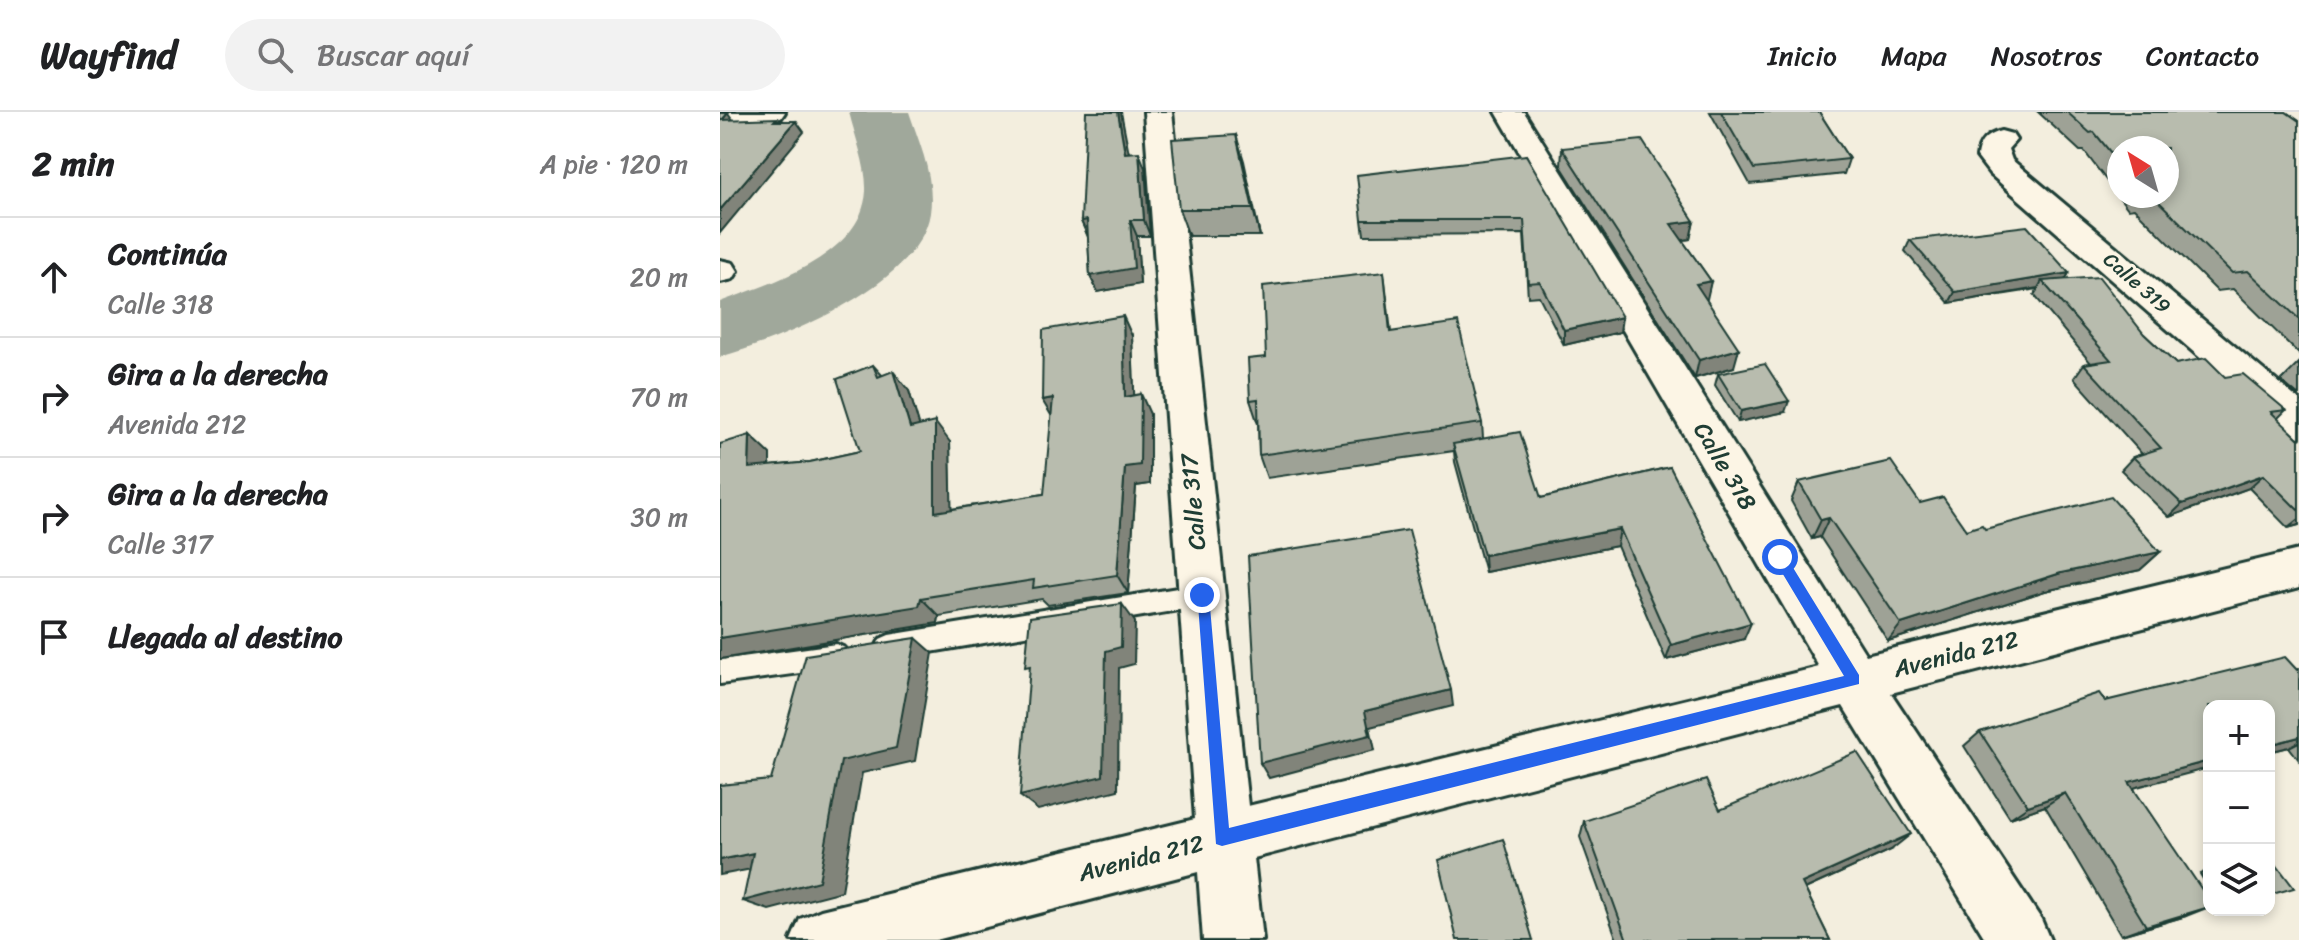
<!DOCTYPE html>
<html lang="es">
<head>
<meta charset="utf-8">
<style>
	:root { --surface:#fff; --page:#f2f2f2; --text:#202124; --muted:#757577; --line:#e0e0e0 }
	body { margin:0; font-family:Sriracha,sans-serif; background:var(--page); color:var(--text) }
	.controls { position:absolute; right:24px; bottom:24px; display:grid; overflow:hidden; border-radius:16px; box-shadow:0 4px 12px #0003 }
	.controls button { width:72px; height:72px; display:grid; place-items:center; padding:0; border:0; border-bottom:2px solid var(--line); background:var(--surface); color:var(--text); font:40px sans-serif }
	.compass { position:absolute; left:1387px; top:24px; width:72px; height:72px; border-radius:50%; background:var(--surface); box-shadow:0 4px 12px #0003; rotate:323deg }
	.stop { position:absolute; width:24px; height:24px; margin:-18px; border:6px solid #2563eb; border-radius:50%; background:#fff }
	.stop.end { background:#2563eb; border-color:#fff; box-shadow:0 2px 8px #0008 }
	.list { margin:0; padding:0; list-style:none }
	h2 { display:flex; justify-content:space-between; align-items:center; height:104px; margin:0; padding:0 32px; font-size:34px }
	h2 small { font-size:26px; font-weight:400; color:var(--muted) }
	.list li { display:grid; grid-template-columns:52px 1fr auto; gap:24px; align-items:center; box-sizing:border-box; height:120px; padding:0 32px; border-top:2px solid var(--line) }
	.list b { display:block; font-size:30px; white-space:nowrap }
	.list p { margin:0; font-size:26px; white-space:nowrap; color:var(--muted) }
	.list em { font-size:26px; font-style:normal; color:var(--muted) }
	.icon { flex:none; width:44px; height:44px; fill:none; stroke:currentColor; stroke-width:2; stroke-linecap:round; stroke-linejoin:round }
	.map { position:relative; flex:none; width:1579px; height:828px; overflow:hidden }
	header { display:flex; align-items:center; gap:48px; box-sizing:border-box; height:112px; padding:0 40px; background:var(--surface); border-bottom:2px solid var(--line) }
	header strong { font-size:38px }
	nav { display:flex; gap:44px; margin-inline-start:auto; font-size:28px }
	.search { width:560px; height:72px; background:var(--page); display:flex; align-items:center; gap:20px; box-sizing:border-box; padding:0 28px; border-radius:44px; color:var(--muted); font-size:30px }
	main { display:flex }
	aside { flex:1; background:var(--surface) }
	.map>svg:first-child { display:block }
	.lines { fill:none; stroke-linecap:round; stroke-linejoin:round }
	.river { fill:#a0a89b; fill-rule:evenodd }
	.lane-casing { stroke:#1f3d34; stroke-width:6 }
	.street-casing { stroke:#1f3d34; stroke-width:6 }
	.lane { fill:#fcf5e5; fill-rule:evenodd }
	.street { fill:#fcf5e5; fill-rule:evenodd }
	.wall { fill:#9ea296; stroke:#1f3d34; stroke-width:2; fill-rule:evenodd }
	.shaded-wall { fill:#81847a; stroke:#1f3d34; stroke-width:2 }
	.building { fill:#b8bcae; stroke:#1f3d34; stroke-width:2 }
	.route { fill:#2563eb }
	.labels { text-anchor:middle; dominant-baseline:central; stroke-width:6; stroke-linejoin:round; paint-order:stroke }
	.far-street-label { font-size:20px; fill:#1f3d34; stroke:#fcf5e5 }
	.street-label { font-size:24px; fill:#1f3d34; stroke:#fcf5e5 }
</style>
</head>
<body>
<header>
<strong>Wayfind</strong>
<div class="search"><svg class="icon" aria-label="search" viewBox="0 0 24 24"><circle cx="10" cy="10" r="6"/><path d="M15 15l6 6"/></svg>Buscar aquí</div>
<nav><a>Inicio</a><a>Mapa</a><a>Nosotros</a><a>Contacto</a></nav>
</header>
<main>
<aside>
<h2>2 min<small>A pie · 120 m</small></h2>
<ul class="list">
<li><svg class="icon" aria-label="ahead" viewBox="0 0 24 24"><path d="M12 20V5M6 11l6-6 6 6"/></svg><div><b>Continúa</b><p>Calle 318</p></div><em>20 m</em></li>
<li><svg class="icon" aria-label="right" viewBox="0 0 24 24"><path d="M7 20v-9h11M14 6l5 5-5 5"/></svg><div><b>Gira a la derecha</b><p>Avenida 212</p></div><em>70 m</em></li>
<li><svg class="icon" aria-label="right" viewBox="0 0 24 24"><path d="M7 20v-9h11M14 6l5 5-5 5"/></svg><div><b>Gira a la derecha</b><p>Calle 317</p></div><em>30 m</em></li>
<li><svg class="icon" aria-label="arrive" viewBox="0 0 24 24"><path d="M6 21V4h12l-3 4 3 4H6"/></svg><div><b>Llegada al destino</b></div></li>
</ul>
</aside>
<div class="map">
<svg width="1579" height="828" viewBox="0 0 1579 828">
	<rect width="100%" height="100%" fill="#f3eede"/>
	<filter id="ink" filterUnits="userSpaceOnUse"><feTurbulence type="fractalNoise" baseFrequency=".0125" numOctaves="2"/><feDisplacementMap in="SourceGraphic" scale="16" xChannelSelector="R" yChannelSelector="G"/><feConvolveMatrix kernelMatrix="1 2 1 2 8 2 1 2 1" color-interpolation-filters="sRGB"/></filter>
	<g filter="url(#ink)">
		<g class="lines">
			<path class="river" d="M129 0H189C200 33 215 66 210 101 199 173 61 228 0 245V190C51 171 142 144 146 79 147 54 135 25 129 0Z"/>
			<g class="lane-casing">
				<g id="lane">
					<polygon points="482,472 491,475 495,483 491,491 482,494 169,547 160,543 156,535 160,527 169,523"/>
					<polygon points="116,532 125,536 129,544 125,552 116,556 0,572 0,548"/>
				</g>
			</g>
			<g class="street-casing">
				<g id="street">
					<polygon points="0,0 65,0 61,6 0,11"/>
					<polygon points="424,0 452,0 528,694 1099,555 776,0 804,0 1146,543 1579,438 1579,476 1171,581 1321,807 1330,828 1266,828 1123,594 534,746 543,828 483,828 478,760 216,828 71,828 80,807 101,798 475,707"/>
					<path d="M1281 19 1292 22 1296 28 1288 37 1292 48 1579 288V325L1565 320 1270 62 1257 45C1259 29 1266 23 1281 19Z"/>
					<polygon points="0,148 13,151 18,159 13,167 0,170"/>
				</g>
			</g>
			<use href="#lane" class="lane"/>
			<use href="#street" class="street"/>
		</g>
		<g class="wall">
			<polygon points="990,0 1099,0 1129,47 1124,62 1030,72"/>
			<path d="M1318 0H1566L1579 9V242L1513 177 1497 179 1414 96 1408 97 1364 39H1360ZM1399 36 1447 84H1399Z"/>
			<polygon points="516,23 540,124 469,124 459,97"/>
			<polygon points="842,36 974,109 970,127 962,128 991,169 986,187 1014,255 975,266 841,54"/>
			<polygon points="409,40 425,56 430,124 417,124 420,172 378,180 370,164 368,124 361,109"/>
			<polygon points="806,43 900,220 844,233 819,184 808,185 804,122 644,123 642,108"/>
			<polygon points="1190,128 1349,161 1345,168 1424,222 1456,252 1505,265 1566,298 1557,307 1579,327 1579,413 1568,416 1529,376 1449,405 1401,358 1413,345 1422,342 1354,266 1364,252 1371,251 1314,183 1318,177 1229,191 1185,139"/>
			<polygon points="664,160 671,220 762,311 763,326 821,386 950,355 1024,527 946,548 897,434 765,460 735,350 734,339 547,366 539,343 538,312 530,288 546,245"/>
			<polygon points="412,224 414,284 430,302 430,372 416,374 408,481 328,493 322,487 219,504 218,511 0,547 50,342 50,354 90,350 140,339 153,253 162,263 189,279 199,314 230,330 231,397 324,382"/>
			<polygon points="1579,251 1579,284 1561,269"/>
			<polygon points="998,262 1065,300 1018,310 995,273"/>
			<polygon points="1079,370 1200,391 1246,418 1265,417 1440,440 1420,458 1325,479 1168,529 1100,425 1092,427 1071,389"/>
			<polygon points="1579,557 1579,648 1569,635 1549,640 1549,594 1414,676 1466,804 1401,823 1325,694 1290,706 1244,634 1260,620 1385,589"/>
			<polygon points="1000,698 1171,738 1085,777 1110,828 897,828 860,725 864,709"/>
			<polygon points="1489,758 1489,777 1480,762"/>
		</g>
		<g class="shaded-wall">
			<polygon points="398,0 401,0 412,57 405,41"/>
			<polygon points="8,1 17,13 2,8"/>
			<polygon points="76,9 84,20 0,121 0,98"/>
			<polygon points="516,23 524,49 540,124 533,97"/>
			<polygon points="419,40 425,56 430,124 424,108"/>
			<polygon points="367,108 368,125 361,109"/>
			<polygon points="410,108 417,124 420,172 378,180 370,164"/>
			<polygon points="974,109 970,127 948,130 951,112"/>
			<polygon points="1349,161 1342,173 1322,169 1318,176 1229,191 1235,180"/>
			<polygon points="991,169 987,187 972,190 976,172"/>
			<polygon points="403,204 412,224 415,305 405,285"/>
			<polygon points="902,205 900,220 844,233 844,218"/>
			<polygon points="1019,237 1014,255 975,266 979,248"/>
			<polygon points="173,259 189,279 206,336 190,316"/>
			<polygon points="421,282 430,302 430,372 416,374 408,481 397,463 405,355"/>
			<polygon points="333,286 334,308 322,288"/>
			<polygon points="1069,289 1065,300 1018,310 1021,299"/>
			<polygon points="215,310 230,330 232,418 215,400"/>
			<polygon points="30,323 50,342 50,375 29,356"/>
			<polygon points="1543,363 1529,376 1449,405 1462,392"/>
			<polygon points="1109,406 1100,425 1092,427 1101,408"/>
			<polygon points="1579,407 1579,413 1568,416"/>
			<polygon points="900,417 897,434 765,460 764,443"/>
			<polygon points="1440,440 1420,458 1325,479 1168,529 1181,512 1341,461"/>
			<polygon points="201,486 219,504 218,511 0,547 0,526"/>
			<polygon points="402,492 415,510 414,552 399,556 398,678 318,698 300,684 386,539"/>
			<polygon points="1031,511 1024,527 946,548 951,533"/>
			<polygon points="196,526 213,541 195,649 142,661 122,779 49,798 23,789 121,649"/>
			<polygon points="731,578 733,594 650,615 655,638 549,666 540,651 645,599"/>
			<polygon points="1579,625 1579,630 1569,635 1549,640 1549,633"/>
			<polygon points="1489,649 1489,656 1387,683 1409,670"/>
			<polygon points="1345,681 1325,694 1290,706 1308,694"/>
			<polygon points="1191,722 1171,738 1067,785 1082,771"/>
			<polygon points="33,741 58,752 0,763 0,748"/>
			<polygon points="1489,795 1466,804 1401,823 1426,814"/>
		</g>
		<g class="building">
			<polygon points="366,0 398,0 405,41 419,40 424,108 410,108 414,156 370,164 367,108 361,109"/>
			<polygon points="1001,0 1099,0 1129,47 1034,57"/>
			<polygon points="1347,0 1566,0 1579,9 1579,207 1528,159 1512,161 1433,84 1447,84 1447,36 1399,36 1399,51 1374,20 1370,21"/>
			<polygon points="0,1 8,1 2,8 57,6 54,9 76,9 0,98"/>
			<polygon points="516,23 533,97 459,97 452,27"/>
			<polygon points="922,28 974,109 951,112 991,169 976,172 1019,237 979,248 842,36"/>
			<polygon points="806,43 902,205 844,218 820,170 808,171 804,108 642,108 637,63"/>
			<polygon points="1307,114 1349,161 1235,180 1190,128"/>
			<polygon points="664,160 670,220 738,210 762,311 539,343 538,287 530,288 528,247 546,245 543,174"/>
			<polygon points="1379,165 1424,222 1456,252 1486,246 1505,265 1523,262 1566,298 1551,300 1579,327 1579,399 1543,363 1462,392 1413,345 1441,336 1364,252 1391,248 1322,169"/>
			<polygon points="403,204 405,285 421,282 420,353 405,355 397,463 313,476 314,468 201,486 199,494 0,526 0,332 30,323 29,356 90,350 140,339 117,267 153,253 158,265 173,259 190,316 215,310 215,400 324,382 333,286 322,288 323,218"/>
			<polygon points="1045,252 1069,289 1021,299 998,262"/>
			<polygon points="800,320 821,386 950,355 1031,511 951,533 900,417 764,443 733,332"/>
			<polygon points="1171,349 1200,391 1223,385 1246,418 1262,413 1265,417 1391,385 1440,440 1341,461 1181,512 1109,406 1101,408 1079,370"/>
			<polygon points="689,418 731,578 645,599 650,623 540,651 528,444"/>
			<polygon points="402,492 401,535 386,539 383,664 300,684 310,554 305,555 310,505"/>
			<polygon points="196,526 176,636 121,649 99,769 23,789 33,741 0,748 0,673 51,668 86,543"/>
			<polygon points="1565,545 1577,558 1579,557 1579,625 1549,633 1549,594 1489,594 1489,649 1409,670 1489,788 1489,795 1426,814 1345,681 1308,694 1260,620 1379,581 1385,589"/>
			<polygon points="1137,640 1191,722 1082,771 1110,828 907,828 864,709 986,668 1000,698"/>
			<polygon points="783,727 813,828 737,828 718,748"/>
			<polygon points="1549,743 1574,776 1549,783"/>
		</g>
	</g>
	<polygon class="route" points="1060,439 1064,441 1139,563 1139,572 502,734 496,732 477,479 482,478 489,483 509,716 1124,564 1055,449 1053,445"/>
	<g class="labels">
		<g class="far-street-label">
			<text transform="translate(1417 171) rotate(41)">Calle 319</text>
		</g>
		<g class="street-label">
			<text transform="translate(1005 354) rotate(59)">Calle 318</text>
			<text transform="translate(473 390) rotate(-95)">Calle 317</text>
			<text transform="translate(1236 542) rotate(-14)">Avenida 212</text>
			<text transform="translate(421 746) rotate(-14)">Avenida 212</text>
		</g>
	</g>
</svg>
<div class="controls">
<button>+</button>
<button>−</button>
<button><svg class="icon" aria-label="layers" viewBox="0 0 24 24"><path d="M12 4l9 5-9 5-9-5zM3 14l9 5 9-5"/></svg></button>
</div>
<svg class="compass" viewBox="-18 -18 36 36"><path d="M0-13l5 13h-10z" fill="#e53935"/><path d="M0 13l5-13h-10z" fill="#757577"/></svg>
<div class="stop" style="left:1060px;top:445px"></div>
<div class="stop end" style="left:482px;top:483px"></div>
</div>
</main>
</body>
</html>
